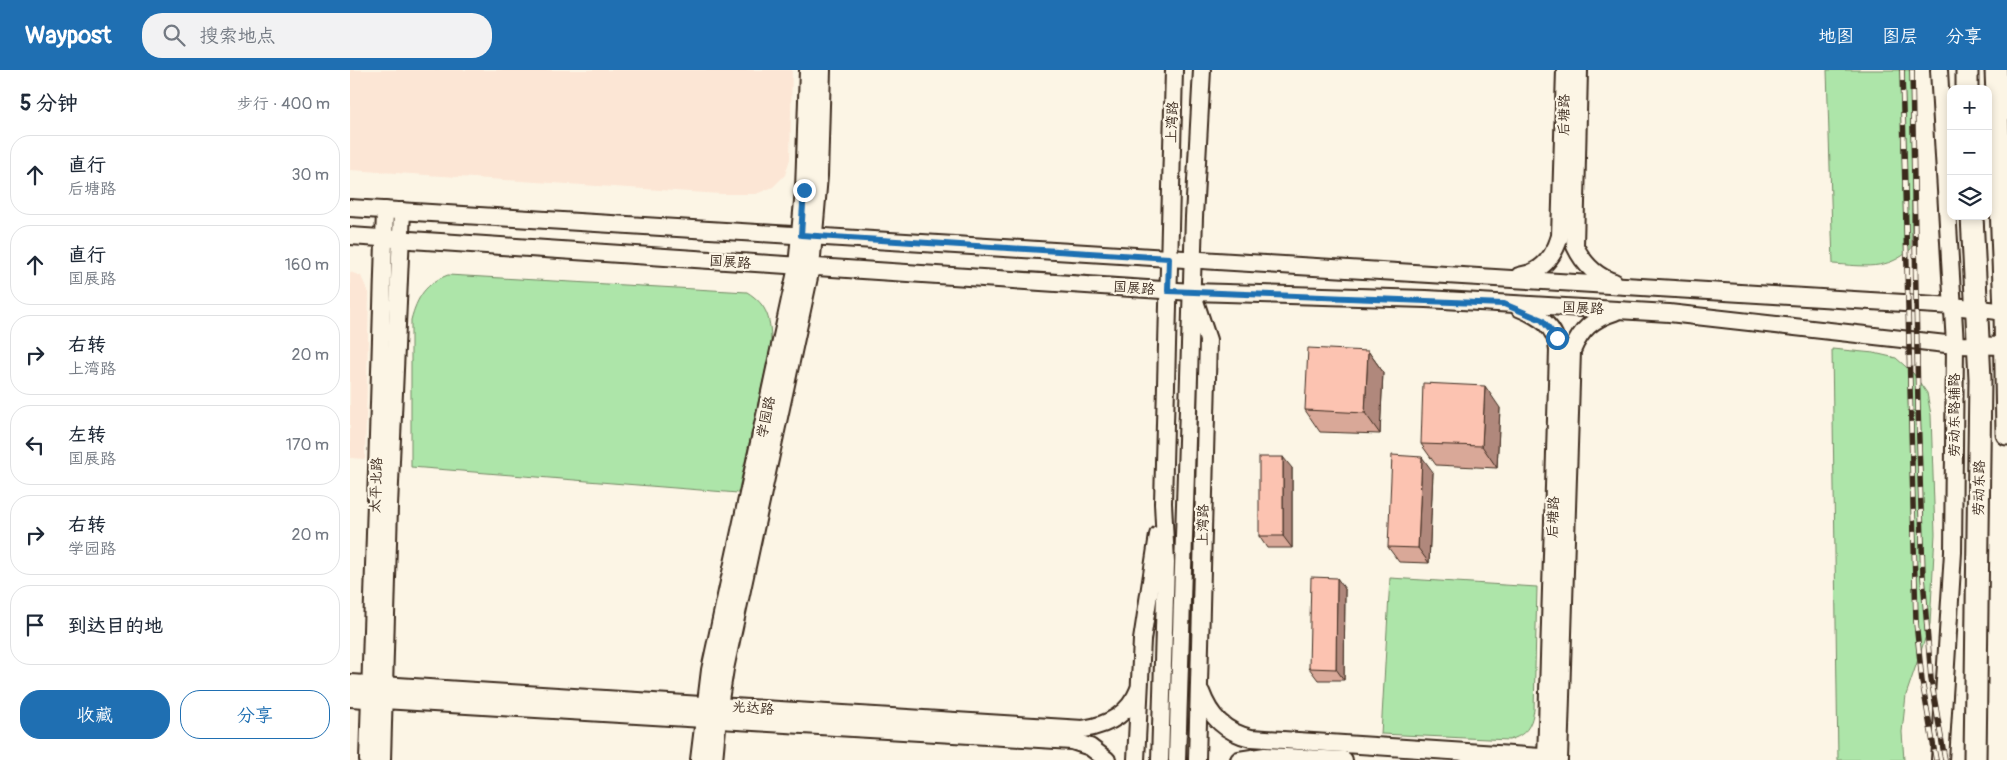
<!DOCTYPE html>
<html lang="zh">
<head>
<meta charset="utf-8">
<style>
	:root { --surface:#fff; --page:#f2f2f3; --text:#1f2937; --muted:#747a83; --line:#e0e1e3; --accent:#1f6fb2 }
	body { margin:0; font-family:Pangolin,"LXGW WenKai TC",sans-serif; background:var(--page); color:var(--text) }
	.controls { position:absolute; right:15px; top:15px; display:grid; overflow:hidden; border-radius:10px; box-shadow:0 2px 8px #0003 }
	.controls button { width:45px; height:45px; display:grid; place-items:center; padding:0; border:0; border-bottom:1px solid var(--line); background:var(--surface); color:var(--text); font:25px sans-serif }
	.stop { position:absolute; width:15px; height:15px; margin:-11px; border:4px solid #1f6fb2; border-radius:50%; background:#fff }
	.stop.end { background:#1f6fb2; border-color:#fff; box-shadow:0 1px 5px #0008 }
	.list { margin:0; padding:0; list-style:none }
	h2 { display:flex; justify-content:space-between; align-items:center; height:65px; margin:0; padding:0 20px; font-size:21px }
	h2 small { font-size:16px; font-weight:400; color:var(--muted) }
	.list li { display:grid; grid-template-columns:32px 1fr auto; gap:15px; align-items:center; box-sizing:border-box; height:80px; margin:0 10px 10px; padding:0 10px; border:1px solid var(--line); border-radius:20px }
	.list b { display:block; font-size:19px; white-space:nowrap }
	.list p { margin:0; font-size:16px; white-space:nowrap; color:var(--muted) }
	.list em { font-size:16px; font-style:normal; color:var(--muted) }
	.actions { display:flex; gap:10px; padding:15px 20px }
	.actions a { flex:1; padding:11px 0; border:1px solid var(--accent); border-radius:20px; text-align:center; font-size:18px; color:var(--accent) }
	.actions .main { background:var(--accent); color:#fff }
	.icon { flex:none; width:28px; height:28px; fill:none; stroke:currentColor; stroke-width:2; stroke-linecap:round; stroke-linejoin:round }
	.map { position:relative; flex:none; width:1657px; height:690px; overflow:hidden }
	header { display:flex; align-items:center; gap:30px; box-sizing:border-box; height:70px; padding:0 25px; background:var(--accent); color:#fff }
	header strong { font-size:24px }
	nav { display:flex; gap:28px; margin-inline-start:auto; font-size:18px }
	.search { width:350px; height:45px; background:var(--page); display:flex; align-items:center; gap:12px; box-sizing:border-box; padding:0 18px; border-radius:20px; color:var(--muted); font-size:19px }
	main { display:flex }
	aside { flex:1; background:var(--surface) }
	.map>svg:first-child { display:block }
	.built { fill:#fce6d5 }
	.green { fill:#ade5a9; stroke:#748864 }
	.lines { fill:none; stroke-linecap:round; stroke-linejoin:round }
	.secondary-casing { stroke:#3b2a1e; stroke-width:20 }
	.highway-casing { stroke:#3b2a1e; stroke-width:25 }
	.secondary { stroke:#fcf5e5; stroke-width:16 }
	.highway { stroke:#fcf5e5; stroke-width:21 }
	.rail-casing { stroke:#3b2a1e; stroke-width:5.5 }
	.rail { stroke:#fcf5e5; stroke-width:4; stroke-dasharray:11; stroke-linecap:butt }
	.wall { fill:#d9a898; stroke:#3b2a1e }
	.shaded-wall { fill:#b0887c; stroke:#3b2a1e }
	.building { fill:#fcc3b1; stroke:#3b2a1e }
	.route { stroke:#1f6fb2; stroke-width:6 }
	.labels { text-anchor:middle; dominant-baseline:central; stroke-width:4.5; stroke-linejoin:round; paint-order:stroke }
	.street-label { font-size:14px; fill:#3b2a1e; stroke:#fcf5e5 }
</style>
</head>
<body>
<header>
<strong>Waypost</strong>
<div class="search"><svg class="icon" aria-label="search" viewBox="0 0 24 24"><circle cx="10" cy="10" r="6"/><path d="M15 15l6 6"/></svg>搜索地点</div>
<nav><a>地图</a><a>图层</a><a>分享</a></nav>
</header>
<main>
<aside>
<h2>5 分钟<small>步行 · 400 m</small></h2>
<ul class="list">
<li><svg class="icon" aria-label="ahead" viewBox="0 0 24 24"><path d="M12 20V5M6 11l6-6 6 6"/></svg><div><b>直行</b><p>后塘路</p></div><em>30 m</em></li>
<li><svg class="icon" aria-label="ahead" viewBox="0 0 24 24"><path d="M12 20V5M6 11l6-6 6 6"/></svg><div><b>直行</b><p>国展路</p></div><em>160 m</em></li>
<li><svg class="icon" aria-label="right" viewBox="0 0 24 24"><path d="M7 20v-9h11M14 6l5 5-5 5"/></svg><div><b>右转</b><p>上湾路</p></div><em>20 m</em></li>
<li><svg class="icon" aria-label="left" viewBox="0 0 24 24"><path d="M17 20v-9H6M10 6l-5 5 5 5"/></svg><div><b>左转</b><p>国展路</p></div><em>170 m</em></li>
<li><svg class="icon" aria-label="right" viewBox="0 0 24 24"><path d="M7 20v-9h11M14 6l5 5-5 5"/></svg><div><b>右转</b><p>学园路</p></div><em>20 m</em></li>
<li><svg class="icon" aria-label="arrive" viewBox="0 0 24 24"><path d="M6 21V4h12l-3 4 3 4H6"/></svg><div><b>到达目的地</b></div></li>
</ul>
<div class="actions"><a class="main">收藏</a><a>分享</a></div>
</aside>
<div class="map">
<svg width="1657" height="690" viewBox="0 0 1657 690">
	<rect width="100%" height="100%" fill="#fcf5e5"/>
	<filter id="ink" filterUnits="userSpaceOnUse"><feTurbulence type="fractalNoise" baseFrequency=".02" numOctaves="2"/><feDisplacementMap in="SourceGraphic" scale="10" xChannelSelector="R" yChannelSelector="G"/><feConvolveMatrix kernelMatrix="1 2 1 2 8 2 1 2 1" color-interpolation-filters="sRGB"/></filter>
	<g filter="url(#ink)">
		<g class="built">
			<polygon points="0,0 442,0 440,89 435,105 423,117 406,124 371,124 0,100"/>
			<polygon points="0,202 11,206 19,224 15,389 0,388"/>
		</g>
		<g class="green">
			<path d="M1477 0H1564L1561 179C1537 201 1514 196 1483 194Z"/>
			<path d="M98 205 397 222C418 235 421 250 421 275L388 423 61 397V250C67 227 76 213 98 205Z"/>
			<polygon points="1482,279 1524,283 1546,288 1563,303 1577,323 1581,345 1585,464 1580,554 1556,625 1552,662 1554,690 1488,690"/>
			<path d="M1040 508 1187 517 1184 640C1181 657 1176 665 1159 670L1031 664Z"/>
		</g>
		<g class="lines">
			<g class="secondary-casing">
				<g id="secondary">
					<path d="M1229 0 1225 176C1233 193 1245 206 1264 212"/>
					<polyline points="1589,0 1605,275 1603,482 1590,690"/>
					<polyline points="0,138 1603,236 1657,242"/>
					<polyline points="0,166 842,222 1076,229 1319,243 1605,275 1657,276"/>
					<path d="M1169 206C1191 203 1204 187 1210 166L1215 0"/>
					<polyline points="846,234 858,270 847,690"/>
					<path d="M1169 238C1189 246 1206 256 1208 280L1196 690"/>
					<path d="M0 613 733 659C759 655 779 644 789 619"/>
					<path d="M851 622C860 647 875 662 901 668L1207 688"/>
					<polyline points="0,628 722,671 740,677 757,690"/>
					<polyline points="18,690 35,140"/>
					<polyline points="32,690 39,436 52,141"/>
					<polyline points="349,690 360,600 447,197 454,120 458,0"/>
					<polyline points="364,690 369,636 375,599 461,198 469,106 472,0"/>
					<polyline points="786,690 792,570 808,465"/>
					<polyline points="810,690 816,493 813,433 824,0"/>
					<polyline points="827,690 844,147 852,0"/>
					<polyline points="889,690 915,686 994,690"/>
					<path d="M1209 690 1222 281C1231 259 1243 249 1265 242"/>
				</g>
			</g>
			<g class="highway-casing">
				<g id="highway">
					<polyline points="1617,0 1617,19"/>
					<polyline points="1646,0 1655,242 1657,364"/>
					<polyline points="1622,146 1630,309 1625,690"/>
				</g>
			</g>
			<use href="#secondary" class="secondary"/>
			<use href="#highway" class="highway"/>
			<g class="rail-casing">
				<g id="rail">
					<polyline points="1552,0 1566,552 1572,611 1586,690"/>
					<polyline points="1562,0 1568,337 1573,507 1581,609 1595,690"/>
				</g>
			</g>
			<use href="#rail" class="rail"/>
		</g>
		<g class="wall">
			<polygon points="1018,281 1033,302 1030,364 970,362 955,340"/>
			<polygon points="1150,338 1147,398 1086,395 1071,374"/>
			<polygon points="942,398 942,478 917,478 909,466"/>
			<polygon points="1083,402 1079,493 1049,492 1038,477"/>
			<polygon points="995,519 994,610 968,610 959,598"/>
		</g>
		<g class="shaded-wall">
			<polygon points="1018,281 1033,302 1030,364 1015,343"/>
			<polygon points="1135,316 1150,338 1147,398 1132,376"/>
			<polygon points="933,387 942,398 942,478 933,466"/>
			<polygon points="1072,387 1083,402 1079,493 1068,478"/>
			<polygon points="987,508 995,519 994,610 986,599"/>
		</g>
		<g class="building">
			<polygon points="958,278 1018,281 1015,343 955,340"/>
			<polygon points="1073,313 1135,316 1132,376 1071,374"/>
			<polygon points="1042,385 1072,387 1068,478 1038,477"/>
			<rect x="909" y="387" width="24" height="79"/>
			<polygon points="961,507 987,508 986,599 959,598"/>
		</g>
	</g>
	<g class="lines" filter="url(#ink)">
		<polyline class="route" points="454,120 451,165 819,188 818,221 1154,234 1192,250 1207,268"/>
	</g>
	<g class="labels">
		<g class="street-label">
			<text transform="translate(1214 45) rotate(-89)">后塘路</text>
			<text transform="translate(822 52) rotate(-88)">上湾路</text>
			<text transform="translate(380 192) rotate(4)">国展路</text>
			<text transform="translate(784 218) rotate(4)">国展路</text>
			<text transform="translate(1233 238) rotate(3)">国展路</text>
			<text transform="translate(1604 345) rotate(-90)">劳动东路辅路</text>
			<text transform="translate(416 347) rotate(-78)">学园路</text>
			<text transform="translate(26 415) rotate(-88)">太平北路</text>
			<text transform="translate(1629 418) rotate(-89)">劳动东路</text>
			<text transform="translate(1203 447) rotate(-88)">后塘路</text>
			<text transform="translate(853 455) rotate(-89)">上湾路</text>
			<text transform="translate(403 638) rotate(4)">光达路</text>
		</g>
	</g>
</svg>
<div class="controls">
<button>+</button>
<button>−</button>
<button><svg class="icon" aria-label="layers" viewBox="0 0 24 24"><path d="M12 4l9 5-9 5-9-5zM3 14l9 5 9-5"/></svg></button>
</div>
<div class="stop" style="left:1207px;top:268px"></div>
<div class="stop end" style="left:454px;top:120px"></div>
</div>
</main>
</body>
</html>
